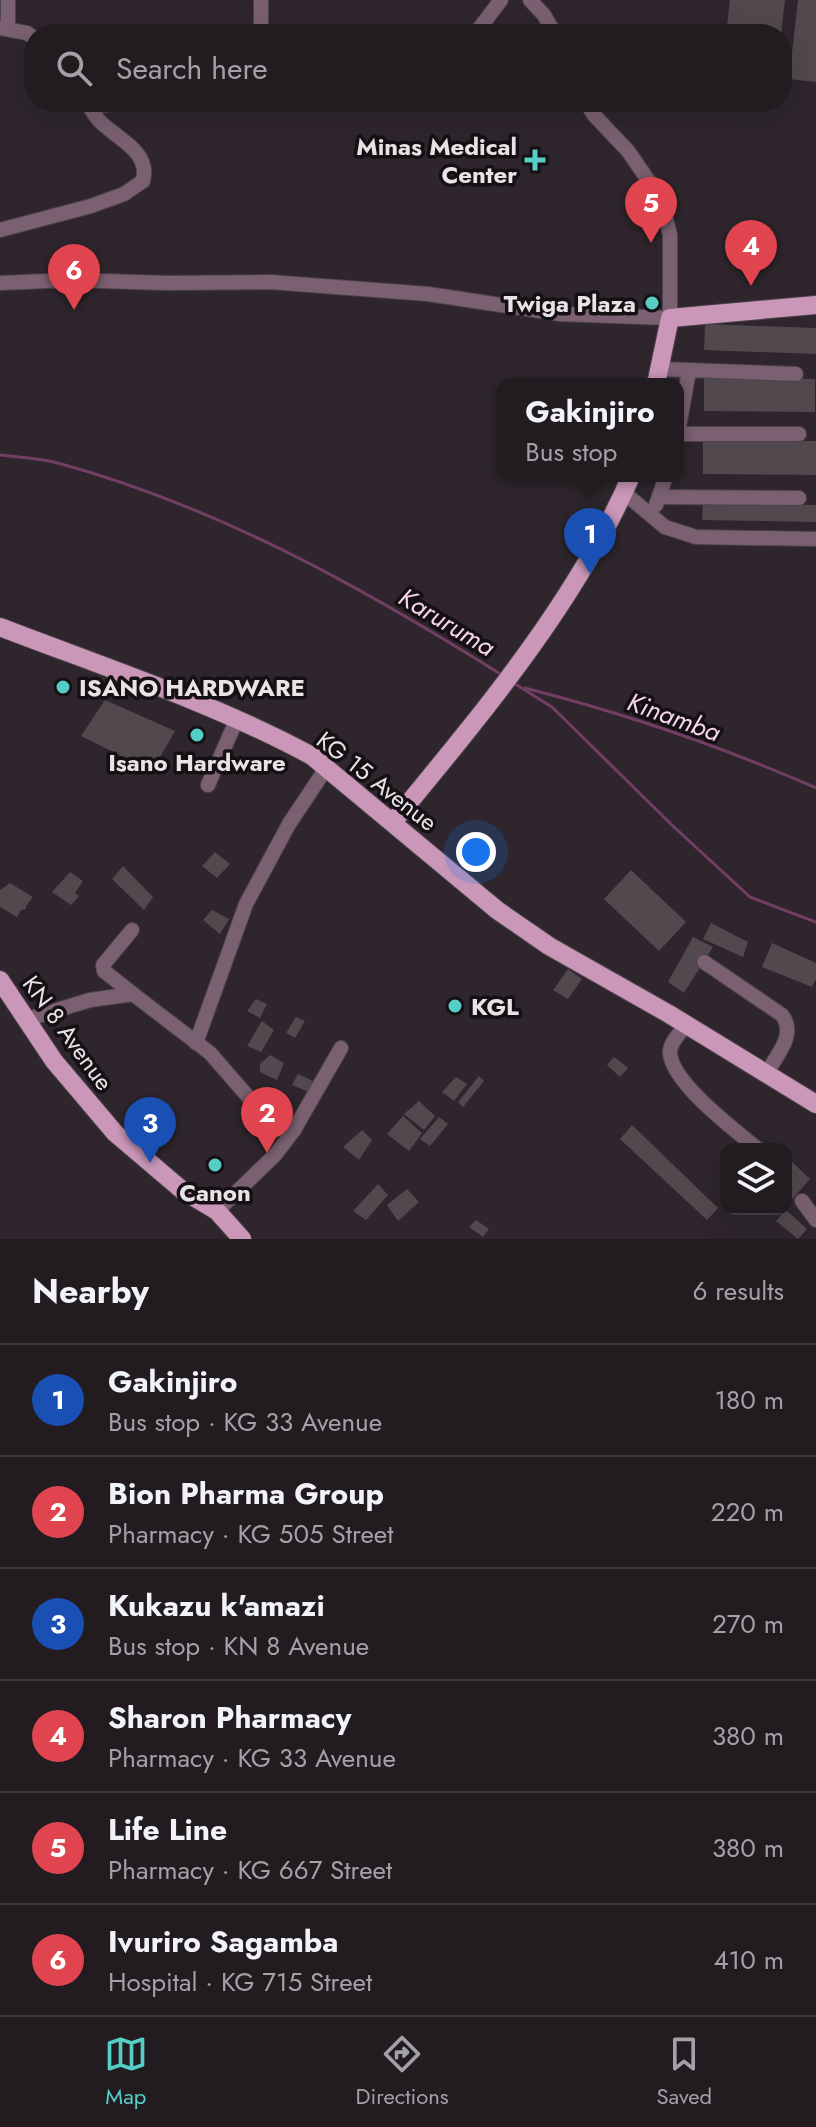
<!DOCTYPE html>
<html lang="en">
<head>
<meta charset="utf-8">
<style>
	:root { --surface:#221c21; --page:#2a252a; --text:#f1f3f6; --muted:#a2a1a5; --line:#3f3a3f; --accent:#55cec6 }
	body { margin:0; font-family:Jost,sans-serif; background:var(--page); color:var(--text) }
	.controls { position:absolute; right:24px; bottom:24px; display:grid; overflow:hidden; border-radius:16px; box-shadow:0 8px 32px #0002 }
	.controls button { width:72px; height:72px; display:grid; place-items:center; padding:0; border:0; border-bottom:2px solid var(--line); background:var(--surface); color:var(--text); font:40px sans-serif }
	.you { position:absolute; left:476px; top:852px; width:28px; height:28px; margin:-20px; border:6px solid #fff; border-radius:50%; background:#1a73e8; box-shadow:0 0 0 12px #1a73e833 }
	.badge { display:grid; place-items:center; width:52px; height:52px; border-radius:50%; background:var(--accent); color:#fff; font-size:26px; font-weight:700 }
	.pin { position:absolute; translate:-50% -66px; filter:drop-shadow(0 2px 4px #0008) }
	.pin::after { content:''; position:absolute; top:42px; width:28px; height:24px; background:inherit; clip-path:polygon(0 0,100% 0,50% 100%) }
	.popup { position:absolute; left:496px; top:378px; width:188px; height:104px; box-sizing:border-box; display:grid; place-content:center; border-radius:16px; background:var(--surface); filter:drop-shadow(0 2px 6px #0005); font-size:26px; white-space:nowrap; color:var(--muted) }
	.popup b { font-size:30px; color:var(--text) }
	.popup::after { content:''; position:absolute; left:50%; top:100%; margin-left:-16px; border:16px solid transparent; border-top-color:var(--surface) }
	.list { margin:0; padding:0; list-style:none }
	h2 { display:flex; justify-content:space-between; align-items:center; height:104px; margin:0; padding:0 32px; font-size:34px }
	h2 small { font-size:26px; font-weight:400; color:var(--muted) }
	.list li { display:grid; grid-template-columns:52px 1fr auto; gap:24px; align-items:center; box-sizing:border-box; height:112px; padding:0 32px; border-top:2px solid var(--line) }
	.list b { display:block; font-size:30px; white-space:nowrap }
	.list p { margin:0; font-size:26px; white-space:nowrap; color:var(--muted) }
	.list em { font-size:26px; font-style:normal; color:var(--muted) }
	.icon { flex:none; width:44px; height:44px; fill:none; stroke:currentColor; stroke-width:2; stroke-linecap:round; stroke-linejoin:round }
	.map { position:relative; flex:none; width:816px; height:1239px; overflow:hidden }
	.search { position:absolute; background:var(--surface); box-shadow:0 8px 32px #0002; left:24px; right:24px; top:24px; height:88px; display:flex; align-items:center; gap:20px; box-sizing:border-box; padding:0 28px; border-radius:32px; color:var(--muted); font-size:30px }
	.sheet { height:776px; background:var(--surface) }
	nav { display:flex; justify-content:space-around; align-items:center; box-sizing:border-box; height:112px; border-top:2px solid var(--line); background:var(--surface); font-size:22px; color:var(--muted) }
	nav a { display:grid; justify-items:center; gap:4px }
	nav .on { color:var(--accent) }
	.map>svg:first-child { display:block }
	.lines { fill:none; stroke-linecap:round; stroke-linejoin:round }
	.stream { stroke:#733e63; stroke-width:3 }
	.building { fill:#52494f }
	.minor-casing { stroke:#4c444a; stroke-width:16 }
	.major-casing { stroke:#4c444a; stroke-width:20 }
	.minor { stroke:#7a6071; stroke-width:14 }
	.major { stroke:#ca97b9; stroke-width:18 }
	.poi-dot { fill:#55cec6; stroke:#141013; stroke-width:3 }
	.labels { text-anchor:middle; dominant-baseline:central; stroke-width:7; stroke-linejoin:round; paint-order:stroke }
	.poi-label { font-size:24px; font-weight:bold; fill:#e9e3e7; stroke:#141013; text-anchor:end }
	.street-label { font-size:24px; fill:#e9e3e7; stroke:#141013 }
	.water-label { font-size:26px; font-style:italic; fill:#f8d5ec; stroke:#141013 }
</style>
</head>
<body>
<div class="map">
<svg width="816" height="1239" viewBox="0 0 816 1239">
	<rect width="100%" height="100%" fill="#2e262c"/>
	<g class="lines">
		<g class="stream">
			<path d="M0 455C18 457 37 458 54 462 215 505 362 587 502 675"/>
			<polyline points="512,682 552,707 674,827 750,897 816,922"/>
			<path d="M525 688C623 713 723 747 816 788"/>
		</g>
	</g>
	<g class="building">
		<polygon points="730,0 785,0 781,34 726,34"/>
		<polygon points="798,0 816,0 816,82 789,79"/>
		<polygon points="705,324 816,328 816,354 704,350"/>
		<polygon points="704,378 815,379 815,412 704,411"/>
		<polygon points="703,440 816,441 816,475 703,474"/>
		<polygon points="703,503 816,505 816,522 702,520"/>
		<polygon points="105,700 175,731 152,771 81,736"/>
		<polygon points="215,852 230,864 217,878 202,866"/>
		<polygon points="123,866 153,897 144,910 112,879"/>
		<polygon points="631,870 686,922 659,951 604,899"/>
		<polygon points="70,872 83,881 75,893 79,896 71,905 52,892"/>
		<polygon points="10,883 33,897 26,906 26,909 21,910 17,917 0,907 0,890"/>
		<polygon points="212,910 229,919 220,934 203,920"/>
		<polygon points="711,923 748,942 743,957 703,939"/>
		<polygon points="693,937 713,947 684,993 668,982"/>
		<polygon points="772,943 816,963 816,979 812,987 762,967"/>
		<polygon points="568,969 582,979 568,999 553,990"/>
		<polygon points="256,999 267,1004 260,1018 247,1011"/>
		<polygon points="296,1017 305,1021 295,1038 286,1033"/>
		<polygon points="262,1021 274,1030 261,1052 247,1046"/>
		<polygon points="270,1055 284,1063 277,1080 260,1072 260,1064"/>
		<polygon points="614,1057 628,1068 620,1077 607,1065"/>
		<polygon points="298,1074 315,1082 309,1092 292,1085"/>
		<polygon points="479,1076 484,1081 463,1107 458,1102"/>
		<polygon points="456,1077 467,1084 454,1101 442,1092"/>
		<polygon points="419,1101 435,1116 424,1130 404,1114"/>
		<polygon points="403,1116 422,1133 409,1151 387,1134"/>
		<polygon points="439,1117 448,1124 430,1146 420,1139"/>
		<polygon points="632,1125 718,1208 707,1220 620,1139"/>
		<polygon points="362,1130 372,1140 359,1160 343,1147"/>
		<polygon points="789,1159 810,1179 786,1206 786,1162"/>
		<polygon points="378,1184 388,1195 366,1220 353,1211"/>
		<polygon points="407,1189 419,1202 398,1221 387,1205"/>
		<polygon points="786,1210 807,1229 798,1239 776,1221"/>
		<polygon points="476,1220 489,1229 483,1237 469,1227"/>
	</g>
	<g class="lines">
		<g class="minor-casing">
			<g id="minor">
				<polyline points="261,0 261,34"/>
				<polyline points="530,0 544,15 555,34"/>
				<polyline points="0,28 27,33 34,38"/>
				<polyline points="8,28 8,0"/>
				<polyline points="475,34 501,0"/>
				<polyline points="281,102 322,102"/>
				<polyline points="90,106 147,102"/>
				<path d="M0 230 91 206 124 194 143 181C151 149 113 138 97 118 93 113 90 107 86 102"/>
				<polyline points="0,283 70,280 166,283 270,282 428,294 560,314 670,318 670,235 661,199 628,151 594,115 586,102"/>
				<polyline points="659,369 796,374"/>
				<polyline points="678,432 689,371"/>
				<polyline points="678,434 799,434"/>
				<polyline points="623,492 665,527 696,537 816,539"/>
				<polyline points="659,497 799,498"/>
				<polyline points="656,505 666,476"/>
				<polyline points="208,785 236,721"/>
				<polyline points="132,930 103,965 104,971 133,994"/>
				<path d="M704 962 782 1015C797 1035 776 1056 766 1074"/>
				<polyline points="28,1019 90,1000 133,994 210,1053 257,1107 294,1130"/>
				<path d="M686 1025C681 1032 671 1041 670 1051 669 1081 736 1131 758 1149"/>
				<polyline points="196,1043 246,904 289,824 327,767"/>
				<polyline points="802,1201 816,1220"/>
				<polyline points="217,1211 275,1155 294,1130 341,1048"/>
			</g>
		</g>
		<g class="major-casing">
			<g id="major">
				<polyline points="656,384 670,318 816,305"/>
				<path d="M0 627C104 667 214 703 312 756L497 910 549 946 669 1014 816 1104"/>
				<path d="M393 822C481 715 576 603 631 476"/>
				<polyline points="0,980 54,1061 115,1133 182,1190 217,1211 242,1239"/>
			</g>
		</g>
		<use href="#minor" class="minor"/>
		<use href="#major" class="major"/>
	</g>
	<g class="poi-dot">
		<path d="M531 148h8v8h8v8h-8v8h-8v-8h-8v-8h8z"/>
		<circle cx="652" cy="303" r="8"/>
		<circle cx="63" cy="687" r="8"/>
		<circle cx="197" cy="735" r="8"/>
		<circle cx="455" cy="1006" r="8"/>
		<circle cx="215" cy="1165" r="8"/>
	</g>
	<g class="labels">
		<g class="poi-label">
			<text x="517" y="146">Minas Medical<tspan x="517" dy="28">Center</tspan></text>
			<text x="636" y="303">Twiga Plaza</text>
			<text x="79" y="687" text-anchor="start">ISANO HARDWARE</text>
			<text x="197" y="762" text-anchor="middle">Isano Hardware</text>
			<text x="471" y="1006" text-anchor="start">KGL</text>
			<text x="215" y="1192" text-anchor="middle">Canon</text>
		</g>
		<g class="street-label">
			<text transform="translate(377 781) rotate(38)">KG 15 Avenue</text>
			<text transform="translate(68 1033) rotate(54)">KN 8 Avenue</text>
		</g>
		<g class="water-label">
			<text transform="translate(447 622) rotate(31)">Karuruma</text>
			<text transform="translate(674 717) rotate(20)">Kinamba</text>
		</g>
	</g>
</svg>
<div class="controls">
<button><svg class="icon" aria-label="layers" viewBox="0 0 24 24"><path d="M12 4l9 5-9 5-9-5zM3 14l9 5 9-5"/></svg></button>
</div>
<div class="you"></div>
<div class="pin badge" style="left:590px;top:574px;background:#1a4fb4">1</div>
<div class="popup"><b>Gakinjiro</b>Bus stop</div>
<div class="pin badge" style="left:267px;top:1153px;background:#e0444e">2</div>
<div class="pin badge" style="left:150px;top:1163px;background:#1a4fb4">3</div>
<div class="pin badge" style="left:751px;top:286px;background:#e0444e">4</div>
<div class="pin badge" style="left:651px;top:243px;background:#e0444e">5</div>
<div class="pin badge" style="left:74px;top:310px;background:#e0444e">6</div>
<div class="search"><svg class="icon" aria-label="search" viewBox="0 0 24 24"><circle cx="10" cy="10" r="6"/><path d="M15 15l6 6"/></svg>Search here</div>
</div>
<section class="sheet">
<h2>Nearby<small>6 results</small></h2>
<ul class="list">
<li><span class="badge" style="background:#1a4fb4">1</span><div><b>Gakinjiro</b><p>Bus stop · KG 33 Avenue</p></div><em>180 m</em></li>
<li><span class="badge" style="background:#e0444e">2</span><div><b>Bion Pharma Group</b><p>Pharmacy · KG 505 Street</p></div><em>220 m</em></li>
<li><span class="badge" style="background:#1a4fb4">3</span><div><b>Kukazu k'amazi</b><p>Bus stop · KN 8 Avenue</p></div><em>270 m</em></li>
<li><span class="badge" style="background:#e0444e">4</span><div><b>Sharon Pharmacy</b><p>Pharmacy · KG 33 Avenue</p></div><em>380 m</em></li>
<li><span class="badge" style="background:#e0444e">5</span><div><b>Life Line</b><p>Pharmacy · KG 667 Street</p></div><em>380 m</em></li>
<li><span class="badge" style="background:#e0444e">6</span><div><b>Ivuriro Sagamba</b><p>Hospital · KG 715 Street</p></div><em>410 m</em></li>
</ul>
</section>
<nav>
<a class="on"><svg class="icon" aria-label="map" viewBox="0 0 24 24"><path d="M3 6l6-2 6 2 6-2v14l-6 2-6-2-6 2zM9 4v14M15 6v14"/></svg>Map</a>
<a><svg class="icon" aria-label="directions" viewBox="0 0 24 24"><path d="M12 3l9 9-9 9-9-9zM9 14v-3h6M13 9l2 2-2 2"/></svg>Directions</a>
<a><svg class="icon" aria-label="saved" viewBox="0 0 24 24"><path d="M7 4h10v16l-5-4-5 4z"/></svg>Saved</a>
</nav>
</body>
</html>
